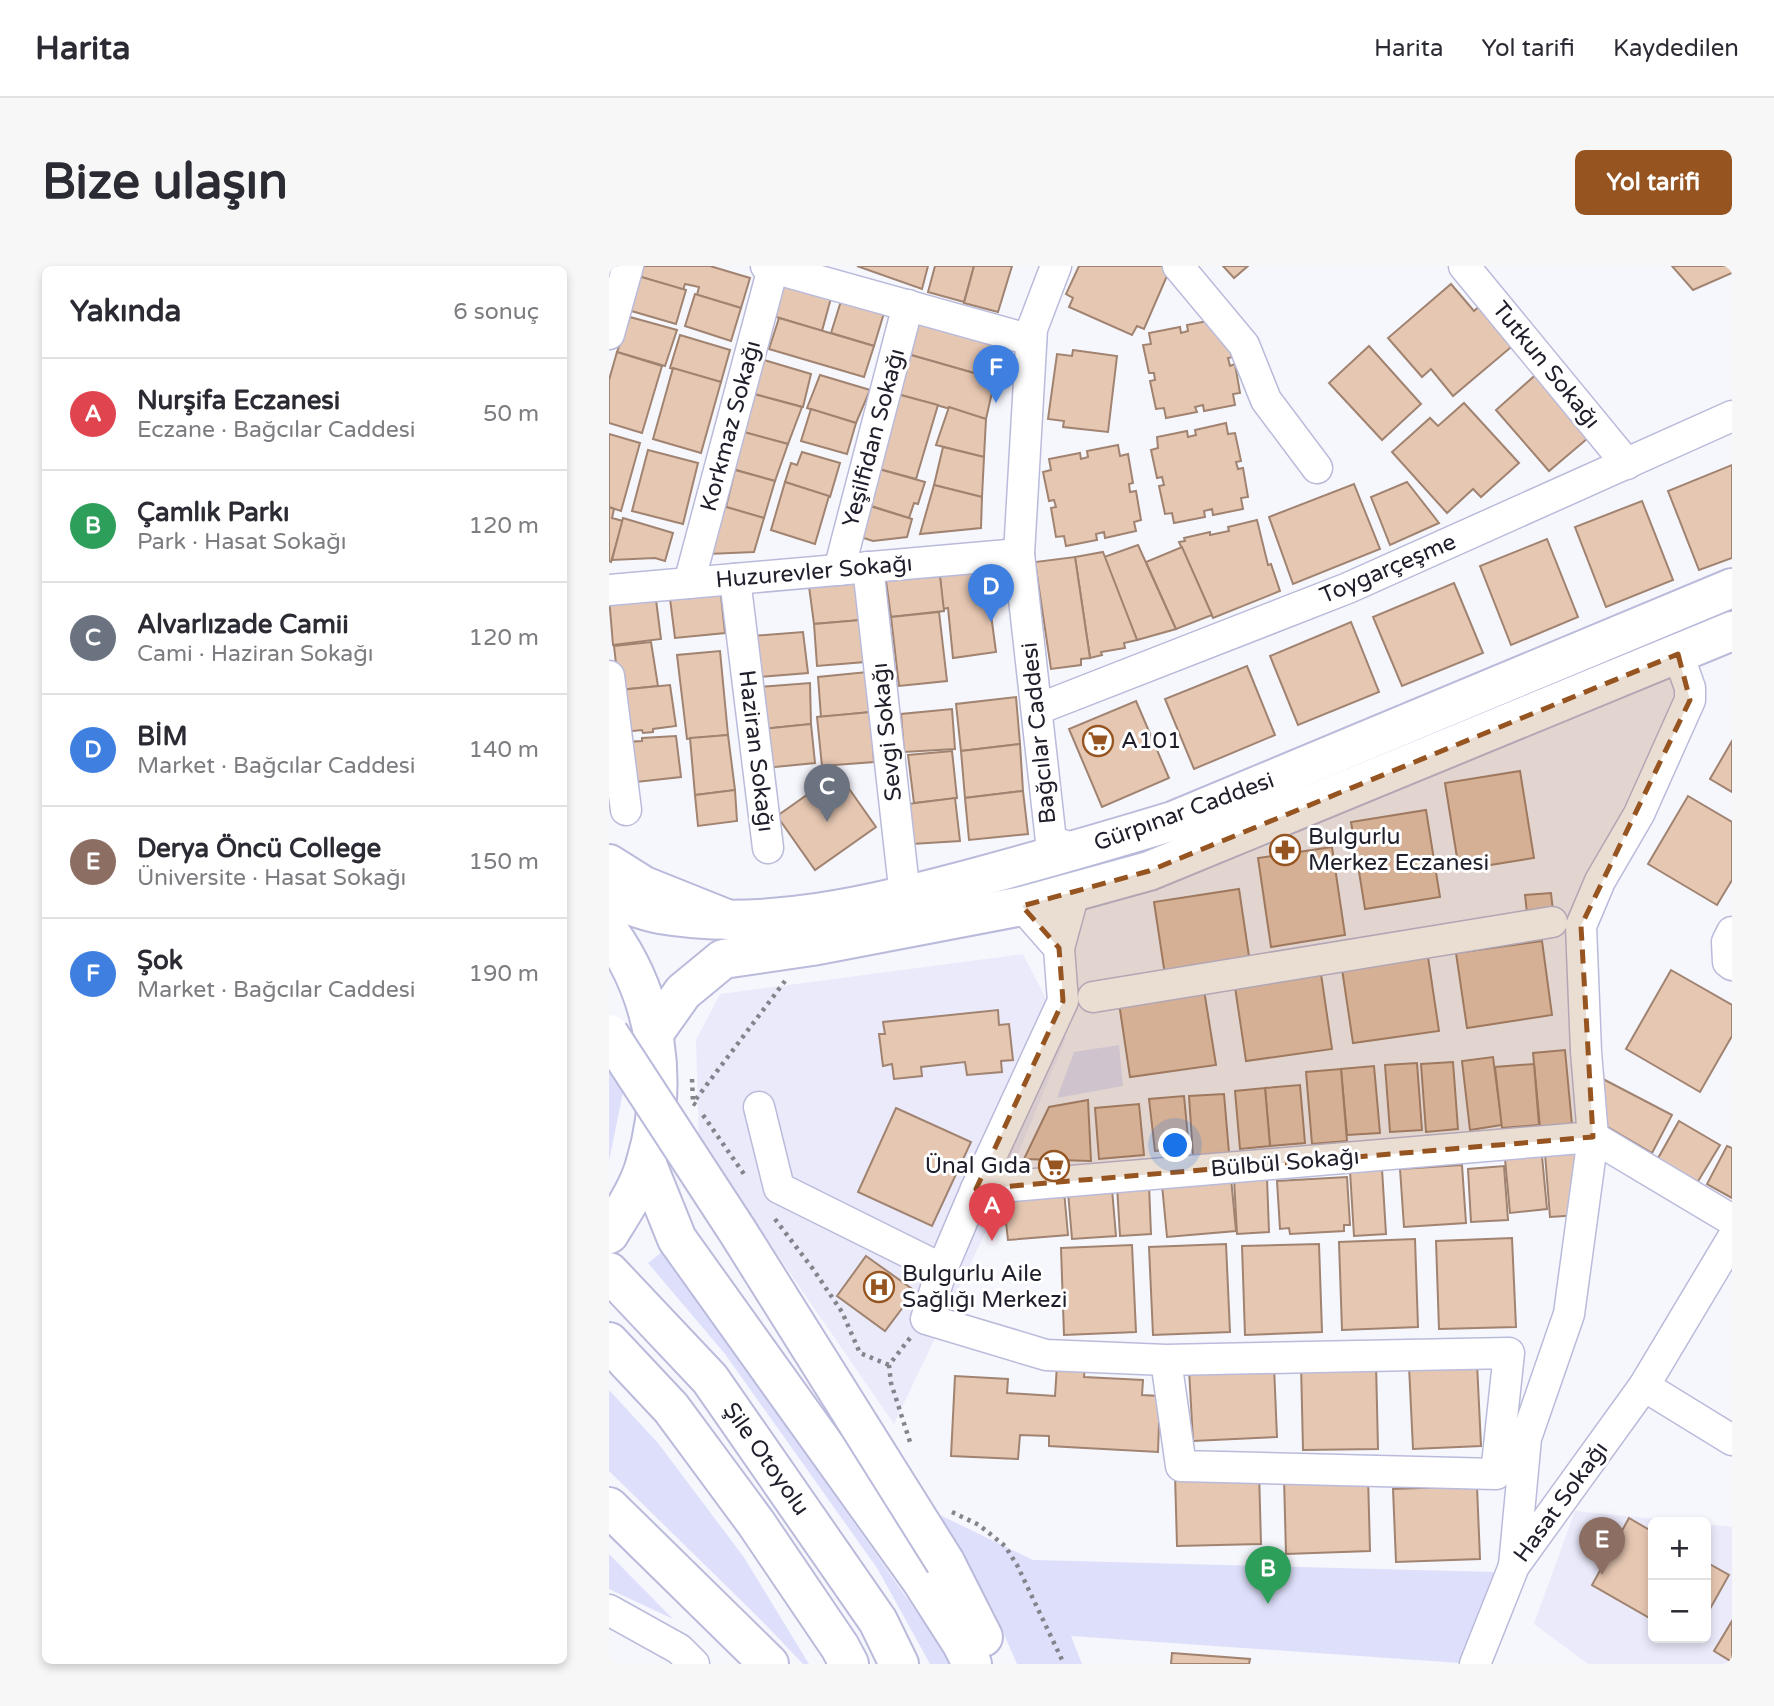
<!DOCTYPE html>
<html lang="tr">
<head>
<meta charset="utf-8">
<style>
	:root { --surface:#fff; --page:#f7f7f7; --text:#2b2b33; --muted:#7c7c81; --line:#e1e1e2; --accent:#965520 }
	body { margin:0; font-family:"Varela Round",sans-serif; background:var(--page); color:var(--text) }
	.controls { position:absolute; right:21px; bottom:21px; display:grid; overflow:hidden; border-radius:10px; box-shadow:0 4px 10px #0003 }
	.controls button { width:63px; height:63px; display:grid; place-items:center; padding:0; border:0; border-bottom:2px solid var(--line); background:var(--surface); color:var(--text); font:35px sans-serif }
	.you { position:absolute; left:567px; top:880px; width:24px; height:24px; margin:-18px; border:5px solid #fff; border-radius:50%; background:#1a73e8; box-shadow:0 0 0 10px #1a73e833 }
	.badge { display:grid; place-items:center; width:46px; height:46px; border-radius:50%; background:var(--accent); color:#fff; font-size:23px; font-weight:700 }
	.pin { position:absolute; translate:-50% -58px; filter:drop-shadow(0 2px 4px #0008) }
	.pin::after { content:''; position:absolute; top:37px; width:24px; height:21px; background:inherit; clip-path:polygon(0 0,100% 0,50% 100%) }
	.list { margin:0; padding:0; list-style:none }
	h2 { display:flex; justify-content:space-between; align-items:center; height:91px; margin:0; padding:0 28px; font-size:30px }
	h2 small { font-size:23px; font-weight:400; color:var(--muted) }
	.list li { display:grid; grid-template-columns:46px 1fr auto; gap:21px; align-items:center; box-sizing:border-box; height:112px; padding:0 28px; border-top:2px solid var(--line) }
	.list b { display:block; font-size:26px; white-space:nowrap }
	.list p { margin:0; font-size:23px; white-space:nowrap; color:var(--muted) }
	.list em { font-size:23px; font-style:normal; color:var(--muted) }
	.map { position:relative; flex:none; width:1123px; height:1398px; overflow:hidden; border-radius:10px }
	header { display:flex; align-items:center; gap:42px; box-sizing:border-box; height:98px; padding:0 35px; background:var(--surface); border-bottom:2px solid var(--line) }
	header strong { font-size:33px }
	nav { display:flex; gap:38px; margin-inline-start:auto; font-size:24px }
	.intro { display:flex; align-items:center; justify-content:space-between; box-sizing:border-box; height:168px; padding:0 42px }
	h1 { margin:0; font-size:49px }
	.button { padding:18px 32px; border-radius:10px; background:var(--accent); color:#fff; font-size:24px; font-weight:700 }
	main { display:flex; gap:42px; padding:0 42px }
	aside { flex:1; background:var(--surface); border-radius:10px; box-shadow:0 4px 10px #0003 }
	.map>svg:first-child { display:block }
	.built { fill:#eaeafb }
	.green { fill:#dee0fb }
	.building { fill:#e6c7b2; stroke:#a08370; stroke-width:2 }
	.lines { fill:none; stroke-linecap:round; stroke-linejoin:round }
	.minor-casing { stroke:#babbdb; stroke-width:33 }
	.major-casing { stroke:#babbdb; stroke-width:42 }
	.highway-casing { stroke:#babbdb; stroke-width:42 }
	.path { stroke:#84848d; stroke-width:4.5; stroke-dasharray:3.5 5; stroke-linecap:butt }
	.minor { stroke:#fff; stroke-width:30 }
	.major { stroke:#fff; stroke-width:38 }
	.highway { stroke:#fff; stroke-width:38 }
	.highway-bridge-casing { stroke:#babbdb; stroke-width:42; stroke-linecap:butt }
	.highway-bridge { stroke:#fff; stroke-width:38 }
	.marked { fill:#965520; fill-opacity:0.2; stroke:#965520; stroke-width:5; stroke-dasharray:14 9; stroke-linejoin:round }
	.labels { text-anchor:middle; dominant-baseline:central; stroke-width:6; stroke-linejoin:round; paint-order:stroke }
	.street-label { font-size:23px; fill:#20202c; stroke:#fff }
	.poi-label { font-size:23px; fill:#20202c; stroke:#fff; text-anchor:start }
</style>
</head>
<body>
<header>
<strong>Harita</strong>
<nav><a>Harita</a><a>Yol tarifi</a><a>Kaydedilen</a></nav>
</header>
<div class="intro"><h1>Bize ulaşın</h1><a class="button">Yol tarifi</a></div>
<main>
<aside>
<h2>Yakında<small>6 sonuç</small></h2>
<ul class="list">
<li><span class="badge" style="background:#e0444e">A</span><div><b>Nurşifa Eczanesi</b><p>Eczane · Bağcılar Caddesi</p></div><em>50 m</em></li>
<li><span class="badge" style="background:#2e9e5b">B</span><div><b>Çamlık Parkı</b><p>Park · Hasat Sokağı</p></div><em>120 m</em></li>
<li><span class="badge" style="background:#6b7280">C</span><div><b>Alvarlızade Camii</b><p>Cami · Haziran Sokağı</p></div><em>120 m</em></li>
<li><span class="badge" style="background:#3f7fe0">D</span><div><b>BİM</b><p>Market · Bağcılar Caddesi</p></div><em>140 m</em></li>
<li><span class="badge" style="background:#8d6e63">E</span><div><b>Derya Öncü College</b><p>Üniversite · Hasat Sokağı</p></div><em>150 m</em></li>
<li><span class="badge" style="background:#3f7fe0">F</span><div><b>Şok</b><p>Market · Bağcılar Caddesi</p></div><em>190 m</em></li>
</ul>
</aside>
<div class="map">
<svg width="1123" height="1398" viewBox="0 0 1123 1398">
	<rect width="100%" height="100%" fill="#f6f6fd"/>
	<g class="built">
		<polygon points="414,688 457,772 377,965 285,1158 90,875 87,774 111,728"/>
		<polygon points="966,1245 1078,1256 1044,1256 1044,1372 1097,1372 1097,1258 1123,1261 1123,1398 979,1398 925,1358"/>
	</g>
	<g class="green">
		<polygon points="510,779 514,820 448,832 465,786"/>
		<polygon points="0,804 14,826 0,895"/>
		<polygon points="54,985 330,1378 340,1398 321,1398 268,1302 116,1088 39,997"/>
		<polygon points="0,1124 49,1177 134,1290 200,1398 194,1398 151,1353 0,1205"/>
		<polygon points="331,1249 424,1294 885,1306 851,1397 462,1370 473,1398 408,1398 386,1348"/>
		<polygon points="0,1288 64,1353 0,1323"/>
	</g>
	<g class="building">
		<polygon points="32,0 101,0 141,12 132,42 88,29 90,21 76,18 74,24 29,10"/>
		<polygon points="248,0 319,0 313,23"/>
		<polygon points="326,0 365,0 355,36 319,26"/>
		<polygon points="365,0 403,0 389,46 355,37"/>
		<polygon points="470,0 555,0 561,3 535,63 528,60 523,69 460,41 464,32 457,28"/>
		<polygon points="614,0 639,0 625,12"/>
		<polygon points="1063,0 1123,0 1123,7 1084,24"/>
		<polygon points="29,10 77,24 67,58 19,44"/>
		<polygon points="171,17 222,32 213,65 161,49"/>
		<polygon points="842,18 865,45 873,38 907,77 844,130 822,103 813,111 779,72"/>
		<polygon points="86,28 132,42 122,75 76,60"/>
		<polygon points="232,35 275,47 265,80 222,67"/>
		<polygon points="305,50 395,77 386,113 295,87"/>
		<polygon points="21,51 68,64 56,100 8,86"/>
		<polygon points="170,52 265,80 255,111 160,83"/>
		<polygon points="609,53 624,91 619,92 621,100 626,98 631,127 624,128 626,139 595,145 594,139 586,141 588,146 557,152 555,142 547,143 541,115 546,114 545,107 540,107 534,79 542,78 540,67 571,61 572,67 579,65 578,59"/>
		<polygon points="71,69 121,84 112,116 61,102"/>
		<polygon points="760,80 812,138 773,174 720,117"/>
		<polygon points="464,84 508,90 499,166 454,161 455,155 439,153 448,88 463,90"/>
		<polygon points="8,86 53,100 33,167 0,157 0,114"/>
		<polygon points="295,87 386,113 377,153 288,128"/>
		<polygon points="155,94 202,108 194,141 145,128"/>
		<polygon points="64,102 112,116 92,187 44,173"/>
		<polygon points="931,105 985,167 940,205 887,144"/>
		<polygon points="211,109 261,124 247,157 198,142"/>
		<polygon points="145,128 193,141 179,178 131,165"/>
		<polygon points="288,128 329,139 307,213 266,202"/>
		<polygon points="855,137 910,197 872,231 864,223 838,247 783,186 821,152 829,160"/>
		<polygon points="340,141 377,153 375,191 327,179"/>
		<polygon points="202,143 247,157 238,188 192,175"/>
		<polygon points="617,157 619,168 626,167 632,195 627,196 629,203 634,202 639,231 632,232 634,243 604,249 603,243 595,245 596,251 565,257 563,247 556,248 550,220 555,219 553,211 548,212 542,184 549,182 548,171 578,165 579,171 587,169 586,164"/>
		<polygon points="131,165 179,178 166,215 120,202"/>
		<polygon points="0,168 31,177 12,245 0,241"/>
		<polygon points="509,179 511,190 519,188 524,217 520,218 521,226 527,225 532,254 525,256 527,265 496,272 495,266 487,268 488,274 457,280 455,270 447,271 442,242 447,241 445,234 440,235 434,206 442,204 440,193 471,187 472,193 479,191 478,185"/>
		<polygon points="334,181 375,191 373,231 325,219"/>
		<polygon points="39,184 89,197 74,258 23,245"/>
		<polygon points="193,186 231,197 221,231 176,216 182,197 188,199"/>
		<polygon points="1123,199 1123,292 1090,304 1059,225"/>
		<polygon points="266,202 316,216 309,238 305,237 300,252 256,238"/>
		<polygon points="126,204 166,215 155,252 117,241"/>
		<polygon points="176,216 220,230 206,278 162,264"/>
		<polygon points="798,216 830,257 781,279 762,231"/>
		<polygon points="745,218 771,283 684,318 660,251"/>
		<polygon points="325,219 373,231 372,262 311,268"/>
		<polygon points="1033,235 1064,314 997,341 966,261"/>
		<polygon points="251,237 303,253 298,271 264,275 242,268"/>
		<polygon points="107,238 155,252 145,286 99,288"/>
		<polygon points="0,241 5,243 3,252 14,255 2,296 0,295"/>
		<polygon points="14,252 64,267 56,295 46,292 3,294"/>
		<polygon points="648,254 659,299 662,298 671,325 604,352 570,276 576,275 575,272 601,266 601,269 620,265 619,261"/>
		<polygon points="938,273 969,351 902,379 871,300"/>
		<polygon points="529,279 567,363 528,374 495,291"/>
		<polygon points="573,281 603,349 567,363 537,296"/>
		<polygon points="494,286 528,374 515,377 516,382 492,386 493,389 481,392 466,291"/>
		<polygon points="466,291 481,392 472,393 472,399 442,403 426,296"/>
		<polygon points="375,296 387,386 344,392 339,342 334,343 330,301"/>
		<polygon points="330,301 335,345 282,351 276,308"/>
		<polygon points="247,308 252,354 205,358 199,313"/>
		<polygon points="845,317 874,387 793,420 764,351"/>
		<polygon points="111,320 116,367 66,372 60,325"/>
		<polygon points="46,326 52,373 4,379 0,331"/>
		<polygon points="330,346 338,415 290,420 282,351"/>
		<polygon points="252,354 256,396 208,400 205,358"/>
		<polygon points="742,356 770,426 689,459 661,390"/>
		<polygon points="194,366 199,407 149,411 144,370"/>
		<polygon points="42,376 49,420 10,424 5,380"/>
		<polygon points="111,385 119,469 78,473 68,389"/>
		<polygon points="638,400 666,469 585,503 556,433"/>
		<polygon points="258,406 262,446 212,451 209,411"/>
		<polygon points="201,417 202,458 153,463 149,421"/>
		<polygon points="61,419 67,460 44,463 44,466 34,467 33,464 14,466 10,424"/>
		<polygon points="407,431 411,478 352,485 347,438"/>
		<polygon points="527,435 560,512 493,541 460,463"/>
		<polygon points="343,443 346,483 295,486 292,448"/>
		<polygon points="262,446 265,496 213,500 208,451"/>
		<polygon points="202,458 206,497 156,502 153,463"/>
		<polygon points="119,469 126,524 86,529 81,472"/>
		<polygon points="67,470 72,511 18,517 15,476 33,475 33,472"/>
		<polygon points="1123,475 1123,526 1101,513"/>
		<polygon points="411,478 414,525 356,532 352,485"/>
		<polygon points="343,485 348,532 305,537 299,489"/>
		<polygon points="911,505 925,592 850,604 836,517"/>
		<polygon points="229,507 267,561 206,604 168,550"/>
		<polygon points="126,524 128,555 89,560 86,529"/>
		<polygon points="414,525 419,568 360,574 356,532"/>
		<polygon points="1079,530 1123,556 1123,614 1108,639 1039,598"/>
		<polygon points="346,532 351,575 303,578 299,538"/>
		<polygon points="817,544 831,631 756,643 742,556"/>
		<polygon points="723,581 736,669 662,681 649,592"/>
		<polygon points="630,623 641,697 556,709 545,636"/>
		<polygon points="942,627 945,654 919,656 916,629"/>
		<polygon points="933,675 943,749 858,762 847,687"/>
		<polygon points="819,691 830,765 744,777 733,703"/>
		<polygon points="1062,704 1123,739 1123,770 1091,826 1017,783"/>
		<polygon points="712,708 723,783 637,795 626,721"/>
		<polygon points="595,724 607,799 521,811 510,737"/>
		<polygon points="389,744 390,759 400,758 404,794 392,795 393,806 358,809 356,796 312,801 313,810 285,813 283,798 274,800 270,768 276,768 274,756"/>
		<polygon points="956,784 963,859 931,861 924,787"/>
		<polygon points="884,791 893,859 861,864 853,795"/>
		<polygon points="844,796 849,863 817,866 812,798"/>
		<polygon points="808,797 813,864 781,866 776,799"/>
		<polygon points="925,798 930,859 893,862 886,801"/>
		<polygon points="765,800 771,867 738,869 732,803"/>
		<polygon points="732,803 738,875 703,878 697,806"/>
		<polygon points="994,813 1063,849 1043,887 997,860"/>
		<polygon points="691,819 696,877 661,880 656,822"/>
		<polygon points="656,822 661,880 631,883 626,825"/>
		<polygon points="615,828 620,887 584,890 580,830"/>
		<polygon points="575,830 580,882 546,885 540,833"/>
		<polygon points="479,834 482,895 415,893 440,841"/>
		<polygon points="530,838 535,889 490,893 486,842"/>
		<polygon points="287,842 362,876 323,960 249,926"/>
		<polygon points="1070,855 1111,879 1088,917 1048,894"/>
		<polygon points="1118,880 1123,882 1123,932 1098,918"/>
		<polygon points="967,886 971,949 941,951 936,888"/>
		<polygon points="933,890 938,943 901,947 896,893"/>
		<polygon points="853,899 857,957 795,961 791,903"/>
		<polygon points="895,900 899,954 862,956 859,903"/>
		<polygon points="773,903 777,968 745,970 741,905"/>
		<polygon points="738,911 741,959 735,959 735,965 681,968 680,962 671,963 668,915"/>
		<polygon points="622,912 627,965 558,971 553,919"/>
		<polygon points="658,912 660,966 628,968 625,913"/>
		<polygon points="540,919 542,968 511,970 508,920"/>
		<polygon points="503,923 507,970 463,973 459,926"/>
		<polygon points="455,925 459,969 399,974 394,931"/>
		<polygon points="903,972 907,1061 830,1063 827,975"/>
		<polygon points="806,973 809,1061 733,1064 730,976"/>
		<polygon points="617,978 621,1066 544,1069 540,981"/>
		<polygon points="710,978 713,1066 636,1069 633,980"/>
		<polygon points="523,979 527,1066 455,1069 452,982"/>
		<polygon points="257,990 306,1025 276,1065 228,1030"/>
		<polygon points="767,1097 769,1183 694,1184 692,1098"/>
		<polygon points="868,1097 872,1180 804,1183 800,1100"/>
		<polygon points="448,1099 476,1101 475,1111 534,1114 533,1129 551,1130 549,1186 440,1180 440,1170 411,1169 409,1193 342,1190 346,1110 399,1113 398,1127 446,1130"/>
		<polygon points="665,1100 668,1171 584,1175 580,1103"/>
		<polygon points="650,1205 652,1278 568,1280 566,1208"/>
		<polygon points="759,1209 761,1285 677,1288 675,1212"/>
		<polygon points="868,1220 871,1293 787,1296 784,1223"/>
		<polygon points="1020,1252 1044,1266 1044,1354 983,1319"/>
		<polygon points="1097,1296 1120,1309 1097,1350"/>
		<polygon points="1123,1355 1123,1396 1105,1385"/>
		<polygon points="563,1387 641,1393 640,1398 562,1398"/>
	</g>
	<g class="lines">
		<g class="minor-casing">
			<g id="minor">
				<polyline points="157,0 422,74"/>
				<polyline points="447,0 423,63 410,288 442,575 468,584"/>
				<polyline points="569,0 635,79 657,134 708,202"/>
				<polyline points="855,0 1018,198"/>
				<polyline points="0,68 19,0"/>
				<polyline points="259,301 296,630"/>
				<polyline points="230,304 299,39"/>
				<polyline points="126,313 159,582"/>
				<polyline points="80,317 164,2"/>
				<polyline points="0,324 410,288"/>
				<polyline points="0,410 17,544"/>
				<polyline points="429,443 739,322 1123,150"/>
				<polyline points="465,627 450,682 454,735 367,923 333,1003 317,1053 437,1089 557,1094 900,1087 887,1208 572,1200 557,1094"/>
				<polyline points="413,640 450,682"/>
				<polyline points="1123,666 1118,676 1119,696 1123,699"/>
				<polyline points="484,731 943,656"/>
				<polyline points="150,841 170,922 333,1003"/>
				<polyline points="367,923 984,871 1123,954"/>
				<polyline points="1035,1120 1123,1174"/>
				<polyline points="905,1300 917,1172 960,1048 984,871 977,786 972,660 991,615 1030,548 1081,434 1081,422 1069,388"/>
				<polyline points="0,1344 70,1383 85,1398"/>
				<polyline points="866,1398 905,1300 1035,1120 1123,973"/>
			</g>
		</g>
		<g class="major-casing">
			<g id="major">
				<path d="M0 632C16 637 34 645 51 648 156 666 263 639 365 612 432 594 498 575 564 555L1123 322"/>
				<path d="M0 665C49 733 60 817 37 896 30 922 14 945 0 968"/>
				<polyline points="45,767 74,726 114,693 203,680 413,640 540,605 1123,365"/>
			</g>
		</g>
		<g class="highway-casing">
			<g id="highway">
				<polyline points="0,598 35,620 120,654"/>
				<polyline points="37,896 68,973 312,1314 353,1378 363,1398"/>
				<polyline points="0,1006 101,1113 269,1355 290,1398"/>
				<polyline points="0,1076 62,1142 147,1257 231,1381 240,1398"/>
				<polyline points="0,1241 160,1398"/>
				<polyline points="336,1296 374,1371"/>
			</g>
		</g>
		<g class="path">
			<polyline points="83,813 84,836"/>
			<polyline points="87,839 84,837 176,715"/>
			<polyline points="94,849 137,911"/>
			<polyline points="166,953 204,1003 233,1046 251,1087 280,1099"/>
			<polyline points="301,1072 280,1099 282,1117 302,1179"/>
			<polyline points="343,1246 370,1259 396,1280 408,1299 455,1398"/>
		</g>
		<use href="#minor" class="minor"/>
		<use href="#major" class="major"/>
		<use href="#highway" class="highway"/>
		<g class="highway-bridge-casing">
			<polyline id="highway-bridge" points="0,768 129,966 336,1296"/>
		</g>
		<use href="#highway-bridge" class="highway-bridge"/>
	</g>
	<path class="marked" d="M1069 388 1081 434 972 660 984 871 367 923 454 735 450 682 413 640 540 605Z"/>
	<defs>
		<g id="supermarket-ring" transform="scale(1.575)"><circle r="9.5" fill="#fff" stroke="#965520" stroke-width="1.5"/><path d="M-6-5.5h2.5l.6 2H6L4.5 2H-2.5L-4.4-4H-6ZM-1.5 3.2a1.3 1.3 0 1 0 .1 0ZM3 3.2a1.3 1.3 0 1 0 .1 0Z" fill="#965520"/></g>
		<g id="pharmacy-ring" transform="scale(1.575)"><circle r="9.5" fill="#fff" stroke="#965520" stroke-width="1.5"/><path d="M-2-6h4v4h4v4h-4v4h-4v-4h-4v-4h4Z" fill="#965520"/></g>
		<g id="hospital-ring" transform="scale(1.575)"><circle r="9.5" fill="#fff" stroke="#965520" stroke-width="1.5"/><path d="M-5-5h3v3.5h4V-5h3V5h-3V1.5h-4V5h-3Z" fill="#965520"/></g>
	</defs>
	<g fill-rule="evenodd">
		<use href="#supermarket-ring" x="489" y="475"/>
		<use href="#pharmacy-ring" x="676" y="584"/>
		<use href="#supermarket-ring" x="445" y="900"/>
		<use href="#hospital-ring" x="270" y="1021"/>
	</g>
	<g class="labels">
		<g class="street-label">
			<text transform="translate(937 99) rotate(51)">Tutkun Sokağı</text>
			<text transform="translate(122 160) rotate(-75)">Korkmaz Sokağı</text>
			<text transform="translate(265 172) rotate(-75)">Yeşilfidan Sokağı</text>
			<text transform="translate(779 303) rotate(-23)">Toygarçeşme</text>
			<text transform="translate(205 306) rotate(-5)">Huzurevler Sokağı</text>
			<text transform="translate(278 466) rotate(-96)">Sevgi Sokağı</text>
			<text transform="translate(430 467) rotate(-96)">Bağcılar Caddesi</text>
			<text transform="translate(147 485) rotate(83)">Haziran Sokağı</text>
			<text transform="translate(575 546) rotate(-20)">Gürpınar Caddesi</text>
			<text transform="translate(676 897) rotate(-5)">Bülbül Sokağı</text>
			<text transform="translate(157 1193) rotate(55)">Şile Otoyolu</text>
			<text transform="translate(952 1236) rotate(-54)">Hasat Sokağı</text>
		</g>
		<g class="poi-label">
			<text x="512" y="475">A101</text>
			<text x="699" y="571">Bulgurlu<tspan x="699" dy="26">Merkez Eczanesi</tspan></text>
			<text x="422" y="900" text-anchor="end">Ünal Gıda</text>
			<text x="293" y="1008">Bulgurlu Aile<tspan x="293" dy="26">Sağlığı Merkezi</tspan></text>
		</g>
	</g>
</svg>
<div class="controls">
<button>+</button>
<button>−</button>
</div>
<div class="you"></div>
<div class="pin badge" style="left:383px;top:975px;background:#e0444e">A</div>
<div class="pin badge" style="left:659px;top:1338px;background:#2e9e5b">B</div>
<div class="pin badge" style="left:218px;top:556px;background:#6b7280">C</div>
<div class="pin badge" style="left:382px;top:356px;background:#3f7fe0">D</div>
<div class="pin badge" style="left:993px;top:1309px;background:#8d6e63">E</div>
<div class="pin badge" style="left:387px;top:137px;background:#3f7fe0">F</div>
</div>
</main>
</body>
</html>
